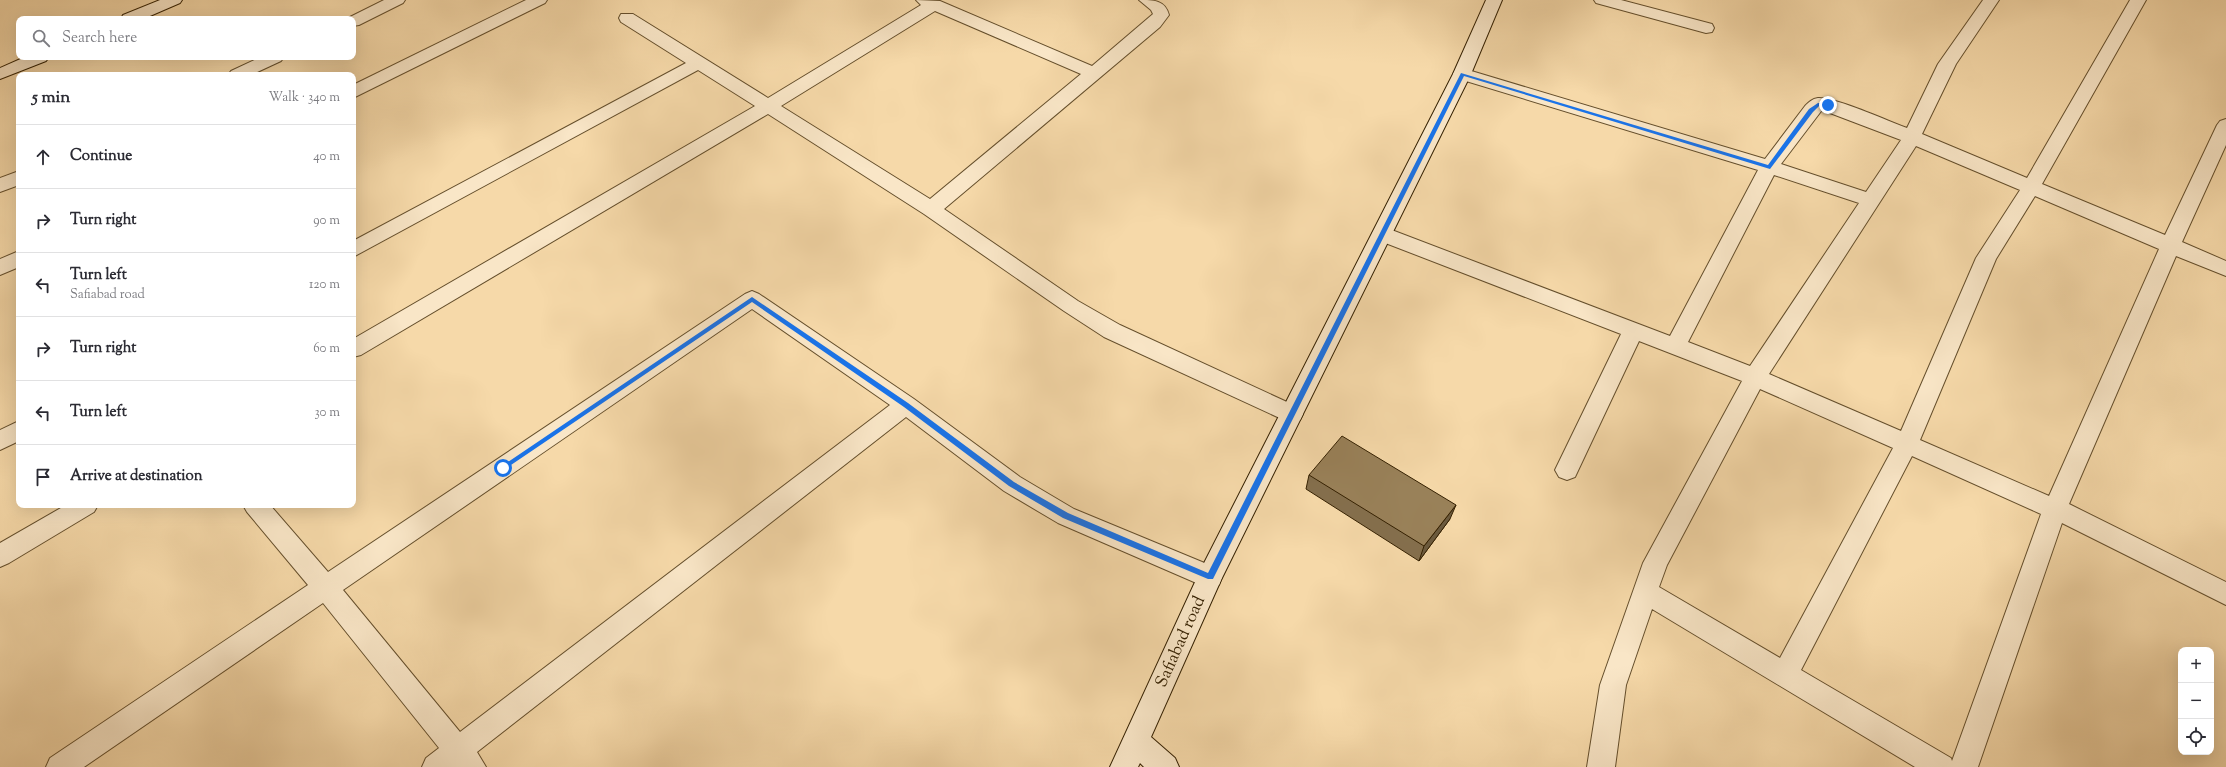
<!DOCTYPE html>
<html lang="en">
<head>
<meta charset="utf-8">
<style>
	:root { --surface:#fff; --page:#f7f7f7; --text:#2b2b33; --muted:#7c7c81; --line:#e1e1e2 }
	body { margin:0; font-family:"Sorts Mill Goudy",serif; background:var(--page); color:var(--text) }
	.controls { position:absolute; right:12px; bottom:12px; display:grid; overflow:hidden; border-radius:8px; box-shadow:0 4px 16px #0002 }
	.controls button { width:36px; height:36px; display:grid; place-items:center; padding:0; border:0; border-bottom:1px solid var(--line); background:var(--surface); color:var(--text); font:20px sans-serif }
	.stop { position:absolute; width:12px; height:12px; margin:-9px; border:3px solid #1a73e8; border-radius:50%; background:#fff }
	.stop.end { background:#1a73e8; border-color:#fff; box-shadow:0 1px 4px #0008 }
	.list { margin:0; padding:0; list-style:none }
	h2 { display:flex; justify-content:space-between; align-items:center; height:52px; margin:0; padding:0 16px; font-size:17px }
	h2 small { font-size:13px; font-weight:400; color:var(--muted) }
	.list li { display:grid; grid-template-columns:26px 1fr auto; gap:12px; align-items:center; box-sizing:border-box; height:64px; padding:0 16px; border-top:1px solid var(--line) }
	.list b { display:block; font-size:15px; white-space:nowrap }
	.list p { margin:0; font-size:13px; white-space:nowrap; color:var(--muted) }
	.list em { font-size:13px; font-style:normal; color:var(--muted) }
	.icon { flex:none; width:22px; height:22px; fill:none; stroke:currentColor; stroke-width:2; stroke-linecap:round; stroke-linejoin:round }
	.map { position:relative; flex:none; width:2226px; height:767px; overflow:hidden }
	.search { position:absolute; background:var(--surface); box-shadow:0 4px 16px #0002; left:16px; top:16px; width:340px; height:44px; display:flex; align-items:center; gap:10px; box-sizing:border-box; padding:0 14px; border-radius:8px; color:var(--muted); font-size:15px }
	.panel { position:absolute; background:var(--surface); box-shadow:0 4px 16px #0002; left:16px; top:72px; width:340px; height:436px; border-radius:8px }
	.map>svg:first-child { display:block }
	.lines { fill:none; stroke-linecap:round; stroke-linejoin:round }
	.street-casing { stroke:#654f2c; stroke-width:2 }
	.secondary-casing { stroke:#352102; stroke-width:2 }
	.street { fill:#f9e6c7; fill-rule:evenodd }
	.secondary { fill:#f9e6c7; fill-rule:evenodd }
	.wall { fill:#846f4d; stroke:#352102 }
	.shaded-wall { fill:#6b5a3e; stroke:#352102 }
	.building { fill:#998159; stroke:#352102 }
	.route { fill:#1a73e8 }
	.labels { text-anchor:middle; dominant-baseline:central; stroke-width:4; stroke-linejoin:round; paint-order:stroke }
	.street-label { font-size:17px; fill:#352102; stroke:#f9e6c7 }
</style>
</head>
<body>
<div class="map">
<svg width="2226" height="767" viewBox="0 0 2226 767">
	<rect width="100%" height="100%" fill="#f6d9a9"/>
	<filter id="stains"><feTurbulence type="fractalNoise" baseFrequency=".005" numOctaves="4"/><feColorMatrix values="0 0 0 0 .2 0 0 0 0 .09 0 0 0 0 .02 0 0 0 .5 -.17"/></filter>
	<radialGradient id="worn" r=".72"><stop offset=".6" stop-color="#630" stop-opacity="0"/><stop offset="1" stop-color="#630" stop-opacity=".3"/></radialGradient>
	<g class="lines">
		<g class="street-casing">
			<g id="street">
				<polygon points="384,0 405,0 403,3 359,25 353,26 353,19 346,19"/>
				<polygon points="526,0 547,0 545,3 353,98 353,85"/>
				<path d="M916 0 940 1 1092 66 1153 14 1151 10 1139 0C1154 0 1165 0 1169 15L1160 27 944 209 1078 301 1120 325 1300 408 1303 414 1300 420 1292 423 1284 420 1104 337 1064 311 924 214 768 114 361 355 353 357V339L755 106 698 70 353 257V241L686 63 621 22 619 18 621 14H633L768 98 921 5ZM935 11 1081 74 930 199 781 106Z"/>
				<polygon points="1594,0 1621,0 1712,24 1714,28 1712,32 1706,33 1596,3"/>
				<path d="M1983 0H1999L1956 64 1922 134 2027 178 2130 0H2146L2042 184 2165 235 2217 125 2220 121 2226 119V145L2182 242 2226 261V276L2176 256 2069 504 2226 582V605L2062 523 1978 767H1915L1652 609 1626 685 1615 767H1587L1600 685 1643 563 1742 381 1639 341 1575 477 1567 480 1559 477 1555 470 1621 334 1375 239 1372 234 1375 229 1382 227 1389 229 1670 336 1758 170 1456 78 1453 74 1456 70 1462 69 1468 70 1765 159 1805 106C1809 102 1812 99 1818 98 1835 97 1888 121 1907 128L1938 64ZM1822 110 1901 140 1866 192 1781 164ZM1916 146 2020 190 1976 258 1901 431 1769 374ZM1774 175 1859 203 1750 366 1688 342ZM2035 196 2159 249 2049 496 1920 440 1996 259ZM1760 389 1893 448 1780 658 1659 587 1667 565ZM1912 456 2041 514 1952 761 1951 758 1801 670Z"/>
				<polygon points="261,57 284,57 281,61 251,75 228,75 231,71"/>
				<polygon points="19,171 19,185 0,192 0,178"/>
				<polygon points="19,251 19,267 0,275 0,259"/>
				<path d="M752 291 759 294 914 399 1020 477 1074 509 1219 569 1222 577 1219 585 1210 588 1201 585 1058 523 1004 491 906 417 477 752 486 767H422L426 758 439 748 323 603 84 767H46L50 758 308 585 247 512 243 505H270L328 572 745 294ZM752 309 890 405 460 732 343 590Z"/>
				<polygon points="19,421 19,441 0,450 0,430"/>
				<polygon points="66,505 98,505 94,512 9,563 0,567 0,543"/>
			</g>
		</g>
		<g class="secondary-casing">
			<g id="secondary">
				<polygon points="160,0 182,0 180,3 143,19 121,19 123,15"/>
				<polygon points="1486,0 1502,0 1471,74 1221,580 1151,737 1175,758 1179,767 1144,767 1140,763 1138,767 1110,767 1201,569 1453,74"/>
				<polygon points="25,57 49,57 46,61 0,79 0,68"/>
			</g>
		</g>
		<use href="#street" class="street"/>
		<use href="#secondary" class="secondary"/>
	</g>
	<polygon class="wall" points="1309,475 1450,519 1419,561 1306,489"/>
	<polygon class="shaded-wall" points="1456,505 1450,519 1419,561 1424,546"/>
	<polygon class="building" points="1342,436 1456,505 1424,546 1309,475"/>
	<polygon class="route" points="1461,73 1768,165 1809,109 1818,103 1831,105 1819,106 1813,112 1770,169 1464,76 1213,579 1208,579 1063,518 1009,486 904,407 752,302 505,469 503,470 499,468 752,297 908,403 1014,482 1068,513 1208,573"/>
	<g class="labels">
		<g class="street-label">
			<text transform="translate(1181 642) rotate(-66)">Safiabad road</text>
		</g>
	</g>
	<rect width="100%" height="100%" filter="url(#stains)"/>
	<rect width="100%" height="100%" fill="url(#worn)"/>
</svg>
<div class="controls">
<button>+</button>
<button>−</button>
<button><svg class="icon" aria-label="locate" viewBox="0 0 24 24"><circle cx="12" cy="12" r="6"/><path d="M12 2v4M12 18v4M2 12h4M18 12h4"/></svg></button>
</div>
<div class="stop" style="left:503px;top:468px"></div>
<div class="stop end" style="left:1828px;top:105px"></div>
<div class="search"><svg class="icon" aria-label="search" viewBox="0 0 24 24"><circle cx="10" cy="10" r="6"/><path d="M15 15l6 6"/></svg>Search here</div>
<section class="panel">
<h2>5 min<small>Walk · 340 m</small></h2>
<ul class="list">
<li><svg class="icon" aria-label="ahead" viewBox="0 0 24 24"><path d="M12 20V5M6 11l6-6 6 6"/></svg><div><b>Continue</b></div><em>40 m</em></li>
<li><svg class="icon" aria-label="right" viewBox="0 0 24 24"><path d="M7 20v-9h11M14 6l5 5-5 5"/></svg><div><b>Turn right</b></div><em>90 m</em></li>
<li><svg class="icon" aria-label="left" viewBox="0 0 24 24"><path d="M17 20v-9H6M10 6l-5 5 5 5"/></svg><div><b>Turn left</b><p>Safiabad road</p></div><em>120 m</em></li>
<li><svg class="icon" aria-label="right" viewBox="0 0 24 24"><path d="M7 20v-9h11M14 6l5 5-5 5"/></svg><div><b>Turn right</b></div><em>60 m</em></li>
<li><svg class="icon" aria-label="left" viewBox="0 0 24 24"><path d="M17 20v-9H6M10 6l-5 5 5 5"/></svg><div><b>Turn left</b></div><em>30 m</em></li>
<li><svg class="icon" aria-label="arrive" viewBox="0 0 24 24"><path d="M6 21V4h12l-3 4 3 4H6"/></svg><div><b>Arrive at destination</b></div></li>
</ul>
</section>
</div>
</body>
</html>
